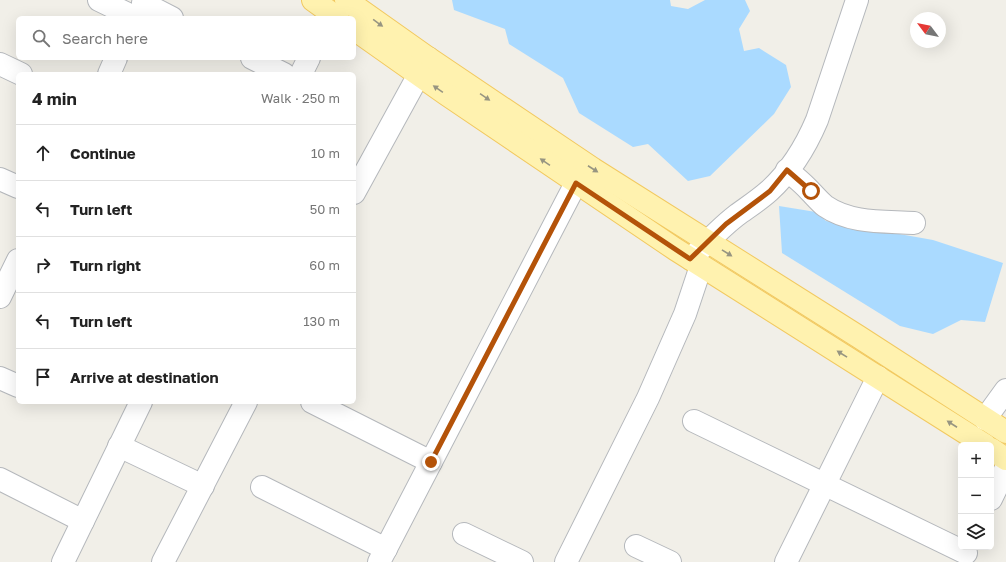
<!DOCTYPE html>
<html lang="en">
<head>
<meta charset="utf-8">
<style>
	:root { --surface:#fff; --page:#f6f6f6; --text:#222; --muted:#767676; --line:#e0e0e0 }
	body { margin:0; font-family:"Golos Text",sans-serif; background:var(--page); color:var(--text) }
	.controls { position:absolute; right:12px; bottom:12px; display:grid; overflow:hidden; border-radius:6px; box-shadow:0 4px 16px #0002 }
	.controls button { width:36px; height:36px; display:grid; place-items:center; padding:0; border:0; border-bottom:1px solid var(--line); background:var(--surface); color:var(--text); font:20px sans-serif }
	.compass { position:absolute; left:910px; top:12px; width:36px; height:36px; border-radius:50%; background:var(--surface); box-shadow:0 4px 16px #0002; rotate:302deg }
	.stop { position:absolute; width:12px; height:12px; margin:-9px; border:3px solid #b45309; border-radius:50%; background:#fff }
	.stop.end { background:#b45309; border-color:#fff; box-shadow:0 1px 4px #0008 }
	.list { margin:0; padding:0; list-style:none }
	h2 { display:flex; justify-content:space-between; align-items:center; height:52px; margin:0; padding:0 16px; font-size:17px }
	h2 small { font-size:13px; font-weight:400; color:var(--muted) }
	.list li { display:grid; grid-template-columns:26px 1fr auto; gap:12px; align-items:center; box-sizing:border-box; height:56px; padding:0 16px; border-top:1px solid var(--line) }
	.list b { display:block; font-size:15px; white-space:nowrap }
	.list em { font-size:13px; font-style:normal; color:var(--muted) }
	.icon { flex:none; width:22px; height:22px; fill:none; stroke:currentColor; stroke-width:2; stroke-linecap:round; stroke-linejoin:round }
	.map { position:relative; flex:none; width:1006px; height:562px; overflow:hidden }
	.search { position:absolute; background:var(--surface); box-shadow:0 4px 16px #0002; left:16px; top:16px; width:340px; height:44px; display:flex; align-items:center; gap:10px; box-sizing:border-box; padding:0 14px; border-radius:6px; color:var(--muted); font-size:15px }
	.panel { position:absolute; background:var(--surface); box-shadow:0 4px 16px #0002; left:16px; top:72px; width:340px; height:332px; border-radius:6px }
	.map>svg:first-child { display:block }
	.water { fill:#aadaff }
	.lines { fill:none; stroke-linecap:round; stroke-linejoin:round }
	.minor-casing { stroke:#b5b8bc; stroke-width:24 }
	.major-casing { stroke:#f2c960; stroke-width:24 }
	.minor { stroke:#fff; stroke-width:22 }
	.major { stroke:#fff2af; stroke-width:22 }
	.oneway { fill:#979581 }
	.route { stroke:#b45309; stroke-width:5 }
</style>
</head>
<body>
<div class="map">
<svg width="1006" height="562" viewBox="0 0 1006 562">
	<rect width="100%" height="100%" fill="#f1efe8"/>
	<g class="water">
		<polygon points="452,0 670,0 671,6 688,9 705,0 745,0 750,11 739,29 744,51 759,48 786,65 791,87 774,114 710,176 688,181 648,144 633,147 579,113 563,78 509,44 505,29 454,10"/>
		<polygon points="779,206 816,212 826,221 933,240 1003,263 985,322 961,320 933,334 900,326 782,253"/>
	</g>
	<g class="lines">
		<g class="minor-casing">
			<g id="minor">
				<polyline points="99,0 136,18"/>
				<polyline points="143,3 172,18"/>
				<polyline points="252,58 284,74"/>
				<polyline points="0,64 21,74"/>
				<polyline points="109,74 116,58"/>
				<polyline points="301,74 309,58"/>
				<path d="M787 170C795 177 803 183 810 191 815 196 820 202 825 206 851 224 885 221 914 223"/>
				<polyline points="0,179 18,187"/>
				<polyline points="354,193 428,58"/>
				<path d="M691 259C705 244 720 228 737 215 748 207 759 200 769 191 790 172 806 146 817 120L857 0"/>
				<polyline points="0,297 18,260"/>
				<polyline points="0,378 18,386"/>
				<polyline points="312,402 431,462"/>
				<polyline points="985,419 1006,390"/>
				<polyline points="694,421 966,553"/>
				<polyline points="119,446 203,486"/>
				<polyline points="0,479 83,521"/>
				<polyline points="262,487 386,549"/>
				<polyline points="991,499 1006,468"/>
				<polyline points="464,534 522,562"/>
				<polyline points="636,546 670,562"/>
				<polyline points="63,562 141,402"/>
				<polyline points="163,562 246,402"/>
				<polyline points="379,562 576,183"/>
				<polyline points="566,562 648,398 685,314 701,266"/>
				<polyline points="786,562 878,377"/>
			</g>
		</g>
		<g class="major-casing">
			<g id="major">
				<polyline points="313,0 338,18"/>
				<polyline points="346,0 428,58 593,169 859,337 1006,432"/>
				<polyline points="354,29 446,94 675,249 985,445"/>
				<polyline points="991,449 1006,459"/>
			</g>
		</g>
		<use href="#minor" class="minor"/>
		<use href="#major" class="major"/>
	</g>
	<defs><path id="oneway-solid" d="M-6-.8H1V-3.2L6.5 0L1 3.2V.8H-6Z"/></defs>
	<g class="oneway">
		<use href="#oneway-solid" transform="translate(378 23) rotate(36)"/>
		<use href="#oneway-solid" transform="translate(438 89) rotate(-145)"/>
		<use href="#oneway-solid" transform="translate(485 97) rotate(34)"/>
		<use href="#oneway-solid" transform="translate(545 162) rotate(-146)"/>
		<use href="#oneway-solid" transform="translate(593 169) rotate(33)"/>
		<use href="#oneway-solid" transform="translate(727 253) rotate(32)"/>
		<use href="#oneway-solid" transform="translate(842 354) rotate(-148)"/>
		<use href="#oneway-solid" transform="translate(952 424) rotate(-147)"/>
	</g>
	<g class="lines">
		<polyline class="route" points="431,462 576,183 690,259 726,224 770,191 787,170 811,191"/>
	</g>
</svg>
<div class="controls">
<button>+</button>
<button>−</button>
<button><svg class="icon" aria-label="layers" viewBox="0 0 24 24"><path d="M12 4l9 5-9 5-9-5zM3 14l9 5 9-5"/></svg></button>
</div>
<svg class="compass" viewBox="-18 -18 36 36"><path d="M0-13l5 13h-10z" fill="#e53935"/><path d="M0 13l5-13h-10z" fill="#767676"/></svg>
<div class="stop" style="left:811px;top:191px"></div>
<div class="stop end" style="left:431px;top:462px"></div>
<div class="search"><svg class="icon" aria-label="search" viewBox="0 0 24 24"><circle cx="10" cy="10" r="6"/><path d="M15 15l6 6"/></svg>Search here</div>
<section class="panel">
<h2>4 min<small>Walk · 250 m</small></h2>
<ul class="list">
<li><svg class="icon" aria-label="ahead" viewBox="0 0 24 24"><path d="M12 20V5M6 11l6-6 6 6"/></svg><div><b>Continue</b></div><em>10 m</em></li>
<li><svg class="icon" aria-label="left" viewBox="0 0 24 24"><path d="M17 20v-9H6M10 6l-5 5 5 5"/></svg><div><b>Turn left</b></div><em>50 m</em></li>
<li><svg class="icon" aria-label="right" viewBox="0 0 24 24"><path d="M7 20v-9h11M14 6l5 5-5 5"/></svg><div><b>Turn right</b></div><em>60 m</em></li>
<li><svg class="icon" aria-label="left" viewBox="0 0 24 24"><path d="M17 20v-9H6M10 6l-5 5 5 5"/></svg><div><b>Turn left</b></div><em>130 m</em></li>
<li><svg class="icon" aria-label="arrive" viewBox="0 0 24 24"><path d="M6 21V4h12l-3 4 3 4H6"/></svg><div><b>Arrive at destination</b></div></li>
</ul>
</section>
</div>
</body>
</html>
